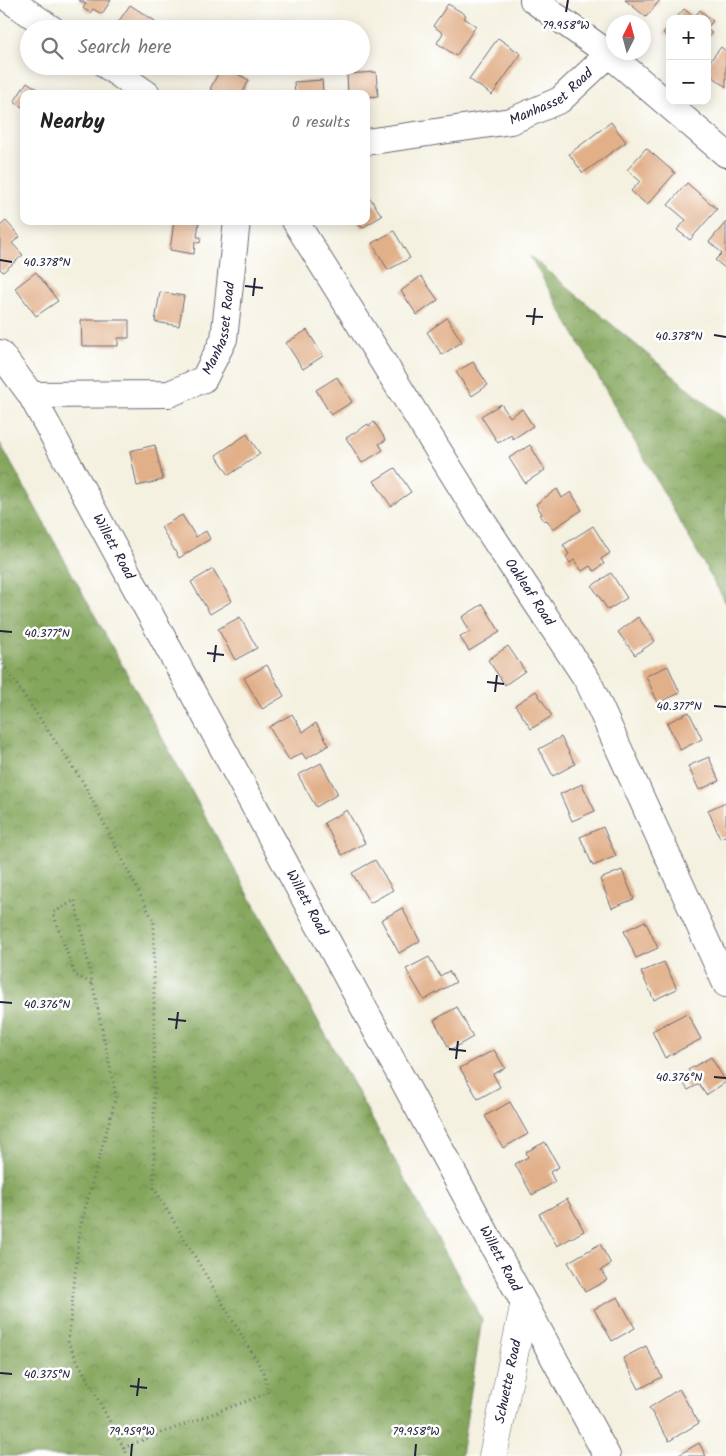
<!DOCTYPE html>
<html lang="en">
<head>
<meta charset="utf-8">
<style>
	:root { --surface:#fff; --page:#f6f6f6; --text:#222; --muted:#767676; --line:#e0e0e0 }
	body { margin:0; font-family:Kalam,sans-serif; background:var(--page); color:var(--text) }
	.controls { position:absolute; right:15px; top:15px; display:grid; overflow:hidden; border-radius:10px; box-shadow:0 2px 12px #0003 }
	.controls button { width:45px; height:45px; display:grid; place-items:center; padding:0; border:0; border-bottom:1px solid var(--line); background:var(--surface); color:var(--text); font:25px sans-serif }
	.compass { position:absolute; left:606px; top:15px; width:45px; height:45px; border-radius:50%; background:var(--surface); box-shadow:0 2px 12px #0003; rotate:6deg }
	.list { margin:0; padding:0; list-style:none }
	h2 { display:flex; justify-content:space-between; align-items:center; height:65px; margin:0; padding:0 20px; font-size:21px }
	h2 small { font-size:16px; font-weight:400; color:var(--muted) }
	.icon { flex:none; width:28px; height:28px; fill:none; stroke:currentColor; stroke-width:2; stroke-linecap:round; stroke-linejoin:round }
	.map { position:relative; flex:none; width:726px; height:1456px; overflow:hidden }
	.search { position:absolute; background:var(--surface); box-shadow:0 2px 12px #0003; left:20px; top:20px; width:350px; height:55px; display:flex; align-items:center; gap:12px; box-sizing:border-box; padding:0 18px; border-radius:28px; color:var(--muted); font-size:19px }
	.panel { position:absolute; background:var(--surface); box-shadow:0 2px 12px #0003; left:20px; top:90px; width:350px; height:135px; border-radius:10px }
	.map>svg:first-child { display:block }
	.forest { fill:url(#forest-crowns); stroke:#53644c }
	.building { fill:#e1af88 }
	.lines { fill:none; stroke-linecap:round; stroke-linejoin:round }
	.street-casing { stroke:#6c6a75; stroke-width:28 }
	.secondary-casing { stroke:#6c6a75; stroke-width:29 }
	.path { stroke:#6c6a75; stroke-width:3; stroke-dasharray:1 4; stroke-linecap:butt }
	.street { stroke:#fff; stroke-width:26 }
	.secondary { stroke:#fff; stroke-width:28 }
	.ticks { fill:none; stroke:#22223b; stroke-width:2 }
	.labels { text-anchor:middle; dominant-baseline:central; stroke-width:5; stroke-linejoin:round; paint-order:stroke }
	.street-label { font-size:14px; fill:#22223b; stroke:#fff }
	.ticks-label { font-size:12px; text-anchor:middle; fill:#22223b; stroke:#fff; stroke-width:5; stroke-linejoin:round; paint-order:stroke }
</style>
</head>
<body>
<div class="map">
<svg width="726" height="1456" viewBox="0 0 726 1456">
	<defs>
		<pattern id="forest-crowns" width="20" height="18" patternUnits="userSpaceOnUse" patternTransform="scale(1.25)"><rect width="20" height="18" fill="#84a65c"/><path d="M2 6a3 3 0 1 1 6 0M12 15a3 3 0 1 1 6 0" fill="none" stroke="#6c874d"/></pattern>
	</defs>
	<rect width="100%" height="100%" fill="#fff"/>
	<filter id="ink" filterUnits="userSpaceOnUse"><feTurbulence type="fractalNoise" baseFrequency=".02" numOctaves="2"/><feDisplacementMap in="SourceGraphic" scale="10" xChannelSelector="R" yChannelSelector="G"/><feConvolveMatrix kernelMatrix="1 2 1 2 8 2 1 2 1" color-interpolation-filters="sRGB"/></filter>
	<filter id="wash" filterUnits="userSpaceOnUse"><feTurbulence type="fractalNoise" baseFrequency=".0096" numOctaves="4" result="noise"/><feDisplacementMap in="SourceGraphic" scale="20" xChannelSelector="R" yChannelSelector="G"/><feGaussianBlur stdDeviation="1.12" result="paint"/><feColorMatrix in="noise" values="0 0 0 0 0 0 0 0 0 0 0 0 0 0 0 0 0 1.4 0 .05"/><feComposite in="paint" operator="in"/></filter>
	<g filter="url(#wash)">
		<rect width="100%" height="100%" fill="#f4f1e0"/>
		<g class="forest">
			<polygon points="530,256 726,420 726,603"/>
			<polygon points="0,443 482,1319 461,1456 0,1456"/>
		</g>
		<g id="blocks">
			<g class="building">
				<polygon points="78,0 111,0 102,14 93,9 90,13 83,8 86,4"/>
				<polygon points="625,0 660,0 646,17"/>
				<polygon points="448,4 466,15 464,18 476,26 456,56 437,43 443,33 433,26"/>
				<polygon points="130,5 155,21 150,29 122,29 116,25"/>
				<polygon points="684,9 694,17 700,10 713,21 707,28 707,19 675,19"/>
				<polygon points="670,25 670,38 663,33"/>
				<polygon points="707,29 712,33 707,39"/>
				<polygon points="498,38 521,54 492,95 469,79"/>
				<polygon points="721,47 726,51 726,87 707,72 707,65"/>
				<polygon points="222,66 249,80 242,94 219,94 210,89"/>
				<polygon points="376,72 378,96 366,97 366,94 348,94 347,74"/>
				<polygon points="322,80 323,94 295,94 294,82"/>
				<polygon points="27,82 45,94 24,94 24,108 14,102"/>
				<polygon points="611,122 626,142 583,173 569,154"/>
				<polygon points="646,148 675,173 647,205 631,191 640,181 627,170"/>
				<polygon points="687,183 717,209 690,240 677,230 686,220 668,205"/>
				<polygon points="368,195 382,216 362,228 357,221 366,221 366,196"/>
				<polygon points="6,221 20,237 12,243 23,255 3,272 0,269 0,226"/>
				<polygon points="174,221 197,221 197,223 199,223 197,237 201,237 200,243 195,242 194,254 170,250"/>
				<polygon points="726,222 726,269 715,260 722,253 709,242"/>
				<polygon points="394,231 410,258 388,270 372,243"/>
				<polygon points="36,272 58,301 36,316 15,288"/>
				<polygon points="421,276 438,300 417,315 401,291"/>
				<polygon points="160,292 184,296 179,326 155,322"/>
				<polygon points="447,318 462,342 442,355 427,332"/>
				<polygon points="81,320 129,320 129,338 118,338 118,346 82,346"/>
				<polygon points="307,330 323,356 303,369 286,343"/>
				<polygon points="473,362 488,385 472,396 456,372"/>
				<polygon points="337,377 352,402 331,415 316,390"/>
				<polygon points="501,404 510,417 522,409 533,426 513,439 511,435 498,443 481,416"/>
				<polygon points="374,422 386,440 379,444 383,450 362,463 346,438 368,424 369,426"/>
				<polygon points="247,434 260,454 229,475 216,455"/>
				<polygon points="155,445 163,480 137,486 130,451"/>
				<polygon points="530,445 545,470 525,483 509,458"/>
				<polygon points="395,468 411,492 391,506 374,481"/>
				<polygon points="557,489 562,498 571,492 582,510 553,529 547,520 544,521 540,515 542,514 536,504"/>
				<polygon points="182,515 196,537 206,531 210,539 179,558 161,527"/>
				<polygon points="593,526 610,553 601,559 604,564 594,571 590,566 582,571 574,560 570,563 566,557 569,554 563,545"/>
				<polygon points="213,569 232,601 210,614 191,582"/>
				<polygon points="611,573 627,598 608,610 592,586"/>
				<polygon points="483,604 500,632 469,651 460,637 470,632 462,617"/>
				<polygon points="240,617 257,648 235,660 218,629"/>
				<polygon points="638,617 655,641 635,655 618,632"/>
				<polygon points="508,646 525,671 505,685 488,660"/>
				<polygon points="267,665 284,696 262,709 244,678"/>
				<polygon points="668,666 680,693 658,703 646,676"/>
				<polygon points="536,691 552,716 531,729 515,705"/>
				<polygon points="689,712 702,739 680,750 667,723"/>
				<polygon points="292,714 303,732 316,723 329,745 306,759 302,753 289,760 269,727"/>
				<polygon points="561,737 575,764 553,776 539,749"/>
				<polygon points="709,757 719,781 699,790 688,766"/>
				<polygon points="321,763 338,794 316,807 298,775"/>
				<polygon points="582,784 595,811 572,821 560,794"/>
				<polygon points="726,802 726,836 720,838 708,810"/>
				<polygon points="347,810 365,843 342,855 324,823"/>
				<polygon points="603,827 616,856 593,866 580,837"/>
				<polygon points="375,860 393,890 370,903 352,873"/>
				<polygon points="622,870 634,899 612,908 600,879"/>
				<polygon points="402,908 420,941 399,953 381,920"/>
				<polygon points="645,921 658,948 636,958 624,931"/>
				<polygon points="429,957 440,976 449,971 456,982 424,1000 406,969"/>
				<polygon points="664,962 677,989 654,1000 641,972"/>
				<polygon points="457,1007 473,1037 450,1050 434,1020"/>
				<polygon points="687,1013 701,1039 665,1058 652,1031"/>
				<polygon points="494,1050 505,1068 493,1074 500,1087 478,1099 460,1068"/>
				<polygon points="711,1057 726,1082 706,1095 699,1084 688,1090 680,1078 690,1073 688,1070"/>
				<polygon points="510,1102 528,1134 503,1148 485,1116"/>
				<polygon points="545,1142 559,1167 550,1172 555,1182 532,1195 515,1164 528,1157 526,1152"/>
				<polygon points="567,1199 584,1231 557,1246 539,1214"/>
				<polygon points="600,1244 611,1264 601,1270 607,1280 585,1292 568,1262"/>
				<polygon points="618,1297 635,1328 612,1341 594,1309"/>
				<polygon points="646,1346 662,1377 639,1389 623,1358"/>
				<polygon points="679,1389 699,1423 669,1441 649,1408"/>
				<polygon points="699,1443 706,1456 677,1456"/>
			</g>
		</g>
	</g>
	<g filter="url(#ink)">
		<use href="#blocks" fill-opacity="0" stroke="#6c6a75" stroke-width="1"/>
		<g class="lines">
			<g class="street-casing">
				<g id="street">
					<polyline points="10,0 52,29"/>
					<polyline points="533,0 609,54 726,154"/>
					<polyline points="107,66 147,94"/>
					<path id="s1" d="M366 142 511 121 560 100 609 54"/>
					<path id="s2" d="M295 221 483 522 588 681 726 984"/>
					<path id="s3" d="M0 353 31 395 607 1456"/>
					<path id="s4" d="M31 395 169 394 204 379 224 339 237 221"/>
				</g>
			</g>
			<g class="secondary-casing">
				<g id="secondary">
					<path id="s5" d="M493 1456 524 1306"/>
				</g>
			</g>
			<g class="path">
				<polyline points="0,660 83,782 154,922 154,1188 264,1373 268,1393 122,1448"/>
				<polyline points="91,983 75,975 53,913 75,900 116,1096 80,1228 68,1343 128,1456"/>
			</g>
			<use href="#street" class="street"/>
			<use href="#secondary" class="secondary"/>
		</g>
	</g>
	<path class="ticks" d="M566 12 568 0M0 260 12 262M245 286 263 288M253 296 255 278M526 316 543 317M533 325 535 308M714 335 726 337M0 631 12 632M207 653 224 655M214 662 216 645M487 682 504 684M495 692 497 675M714 706 726 707M0 1002 12 1003M168 1019 186 1021M176 1029 178 1012M449 1049 466 1051M456 1059 458 1041M714 1077 726 1078M0 1373 12 1374M130 1386 147 1388M137 1396 139 1378M131 1456 132 1444M415 1456 416 1444"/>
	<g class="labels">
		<g class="street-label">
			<text stroke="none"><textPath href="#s1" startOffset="194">Manhasset Road</textPath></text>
			<text stroke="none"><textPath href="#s4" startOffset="230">Manhasset Road</textPath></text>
			<text stroke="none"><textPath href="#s3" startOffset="225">Willett Road</textPath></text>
			<text stroke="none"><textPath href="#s2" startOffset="439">Oakleaf Road</textPath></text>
			<text stroke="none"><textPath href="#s3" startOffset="630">Willett Road</textPath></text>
			<text stroke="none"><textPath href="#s3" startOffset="1035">Willett Road</textPath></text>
			<text stroke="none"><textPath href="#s5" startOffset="76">Schuette Road</textPath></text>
		</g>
	</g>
	<g class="ticks-label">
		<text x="566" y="29">79.958°W</text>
		<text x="47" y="266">40.378°N</text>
		<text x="679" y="340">40.378°N</text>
		<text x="47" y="637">40.377°N</text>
		<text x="679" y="710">40.377°N</text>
		<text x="47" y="1008">40.376°N</text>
		<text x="679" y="1081">40.376°N</text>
		<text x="47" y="1378">40.375°N</text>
		<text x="132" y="1435">79.959°W</text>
		<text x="416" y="1435">79.958°W</text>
	</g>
</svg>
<div class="controls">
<button>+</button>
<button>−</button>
</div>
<svg class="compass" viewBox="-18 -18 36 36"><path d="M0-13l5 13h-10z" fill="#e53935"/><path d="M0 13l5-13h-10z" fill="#767676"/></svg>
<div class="search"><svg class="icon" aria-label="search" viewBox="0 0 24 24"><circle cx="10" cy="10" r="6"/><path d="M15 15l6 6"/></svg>Search here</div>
<section class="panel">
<h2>Nearby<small>0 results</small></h2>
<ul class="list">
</ul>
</section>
</div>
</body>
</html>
